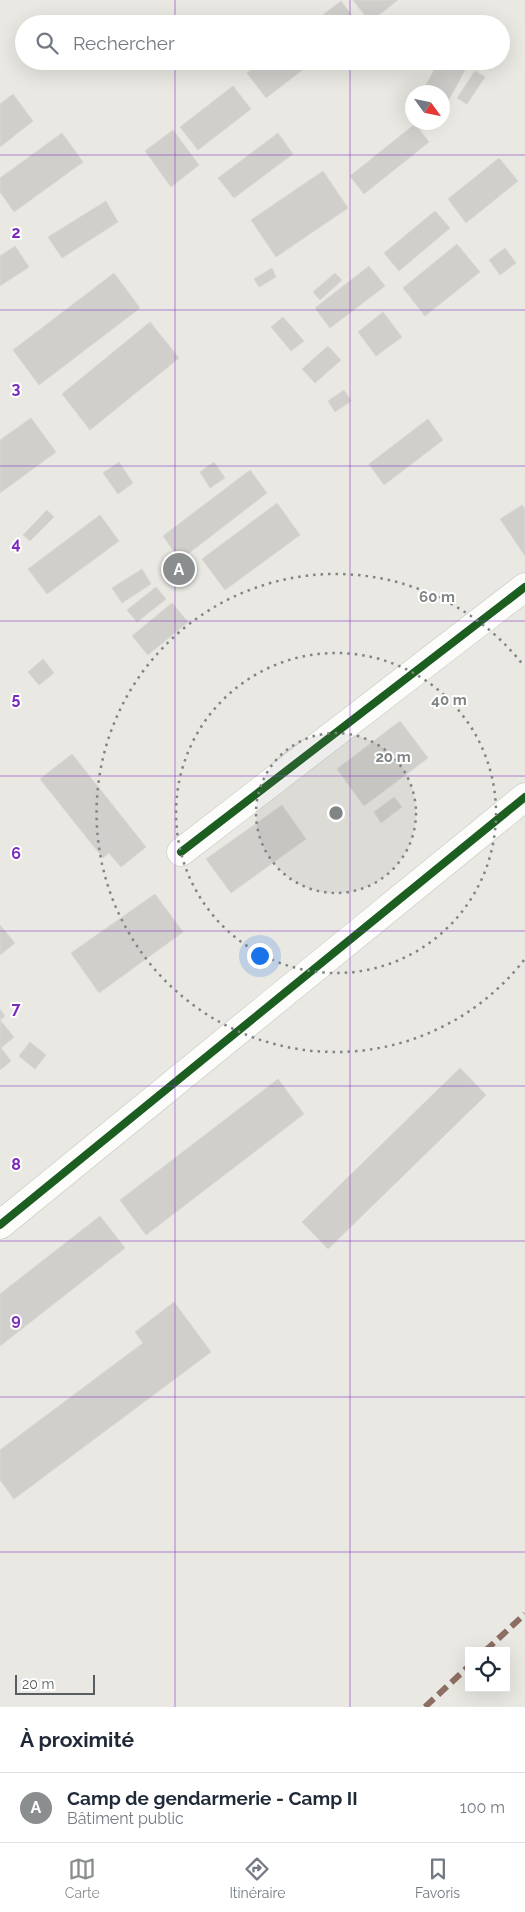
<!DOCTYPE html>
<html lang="fr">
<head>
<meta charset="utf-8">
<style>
	:root { --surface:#fff; --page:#f6f6f7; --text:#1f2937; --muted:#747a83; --line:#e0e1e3; --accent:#8b8e8e }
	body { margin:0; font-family:Raleway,sans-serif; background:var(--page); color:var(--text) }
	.controls { position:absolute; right:15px; bottom:15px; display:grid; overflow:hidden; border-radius:0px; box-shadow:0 5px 20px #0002 }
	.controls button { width:45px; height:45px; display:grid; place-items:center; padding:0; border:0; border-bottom:1px solid var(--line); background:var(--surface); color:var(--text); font:25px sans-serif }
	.compass { position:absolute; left:405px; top:85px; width:45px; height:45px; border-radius:50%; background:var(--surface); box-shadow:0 5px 20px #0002; rotate:123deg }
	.scale { position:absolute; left:15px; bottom:12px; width:80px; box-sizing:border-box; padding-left:5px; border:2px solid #585d61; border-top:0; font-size:14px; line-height:18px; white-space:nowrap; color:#585d61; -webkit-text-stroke:4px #fff; paint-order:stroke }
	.you { position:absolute; left:259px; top:955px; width:18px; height:18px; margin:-12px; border:4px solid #fff; border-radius:50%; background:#1a73e8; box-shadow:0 0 0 8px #1a73e833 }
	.badge { display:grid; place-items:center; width:32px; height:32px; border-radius:50%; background:var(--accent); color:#fff; font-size:16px; font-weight:700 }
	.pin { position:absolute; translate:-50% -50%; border:2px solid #fff; box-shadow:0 1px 5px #0006 }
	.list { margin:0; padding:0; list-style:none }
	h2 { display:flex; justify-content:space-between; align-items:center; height:65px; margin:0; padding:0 20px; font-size:21px }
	h2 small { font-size:16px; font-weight:400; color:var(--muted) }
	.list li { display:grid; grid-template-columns:32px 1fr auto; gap:15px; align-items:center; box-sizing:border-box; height:70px; padding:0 20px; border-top:1px solid var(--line) }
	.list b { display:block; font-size:19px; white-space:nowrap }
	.list p { margin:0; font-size:16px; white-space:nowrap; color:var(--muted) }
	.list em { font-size:16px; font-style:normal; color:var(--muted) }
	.icon { flex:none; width:28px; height:28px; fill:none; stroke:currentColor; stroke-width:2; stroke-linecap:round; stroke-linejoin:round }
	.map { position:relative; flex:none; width:525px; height:1707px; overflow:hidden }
	.search { position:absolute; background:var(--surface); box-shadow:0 5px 20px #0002; left:15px; right:15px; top:15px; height:55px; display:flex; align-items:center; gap:12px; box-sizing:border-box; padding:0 18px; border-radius:28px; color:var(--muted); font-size:19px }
	.sheet { height:135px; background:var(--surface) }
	nav { display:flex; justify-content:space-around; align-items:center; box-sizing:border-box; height:70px; border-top:1px solid var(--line); background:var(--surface); font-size:14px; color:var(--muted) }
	nav a { display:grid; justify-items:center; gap:2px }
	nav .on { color:var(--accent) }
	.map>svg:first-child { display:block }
	.building { fill:#d0cfcb; stroke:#d8d7d2 }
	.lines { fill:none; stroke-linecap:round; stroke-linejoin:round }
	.minor-casing { stroke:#c5c5c3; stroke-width:29 }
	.tertiary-casing { stroke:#c5c5c3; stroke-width:29 }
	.minor { stroke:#fcfcfb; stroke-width:28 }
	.tertiary { stroke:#fcfcfb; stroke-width:28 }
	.quiet { stroke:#8d6e63; stroke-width:6; stroke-dasharray:12 6; stroke-linecap:butt }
	.cycleway-casing { stroke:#fff; stroke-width:11 }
	.cycleway { stroke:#1b5e20; stroke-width:8 }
	.grid { fill:none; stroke:#7b2cbf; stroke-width:1; stroke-opacity:0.55 }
	.ring { fill:none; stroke:#818485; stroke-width:2.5; stroke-dasharray:2.5 5 }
	.grid-label { font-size:16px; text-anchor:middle; font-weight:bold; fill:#7b2cbf; stroke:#fff; stroke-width:4; stroke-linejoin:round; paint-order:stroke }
	.centre { fill:#818485; stroke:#fff; stroke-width:2.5 }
	.ring-label { font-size:15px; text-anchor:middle; font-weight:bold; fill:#818485; stroke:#fff; stroke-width:4; stroke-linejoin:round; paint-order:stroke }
</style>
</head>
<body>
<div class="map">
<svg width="525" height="1707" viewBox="0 0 525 1707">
	<rect width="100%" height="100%" fill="#e9e8e2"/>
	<g class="building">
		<polygon points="353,0 398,0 370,22"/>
		<polygon points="341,1 358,24 311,24"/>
		<polygon points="44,61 55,61 47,67"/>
		<polygon points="262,61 314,61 266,98 247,73"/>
		<polygon points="439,61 470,61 442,112 442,92 422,92"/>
		<polygon points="475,71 485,77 467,104 457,98"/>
		<polygon points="233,86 251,109 198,150 180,127"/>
		<polygon points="13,94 33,121 0,147 0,104"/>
		<polygon points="415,124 429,142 364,194 350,176"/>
		<polygon points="173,130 199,165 171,187 145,151"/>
		<polygon points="62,133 83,162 14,212 0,192 0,178"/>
		<polygon points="278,133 293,154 234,198 218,178"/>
		<polygon points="499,158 518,181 466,223 448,199"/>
		<polygon points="323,171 348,208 276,257 251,220"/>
		<polygon points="106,201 118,222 62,258 48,237"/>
		<polygon points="435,211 450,228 399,271 384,253"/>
		<polygon points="457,244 480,272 425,316 403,288"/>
		<polygon points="15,246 29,267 0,286 0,256"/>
		<polygon points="505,248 516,263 500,275 489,260"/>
		<polygon points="369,266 385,286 330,328 315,308"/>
		<polygon points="272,268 276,277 259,287 254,279"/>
		<polygon points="114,273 140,308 39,385 13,350"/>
		<polygon points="335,273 342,280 320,300 313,292"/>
		<polygon points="383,312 402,337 376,356 358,332"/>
		<polygon points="283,317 304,341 291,351 271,327"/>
		<polygon points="150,322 179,358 90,430 62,394"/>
		<polygon points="328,346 341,360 315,383 302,369"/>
		<polygon points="344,390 351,401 335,412 328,401"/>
		<polygon points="31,418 56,452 0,493 0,440"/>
		<polygon points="428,419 443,440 384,485 369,464"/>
		<polygon points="119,462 133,483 118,494 103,473"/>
		<polygon points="214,462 225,478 210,488 200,472"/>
		<polygon points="250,470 267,493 180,560 163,536"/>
		<polygon points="277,503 300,535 225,590 202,559"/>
		<polygon points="522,505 525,509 525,556 500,519"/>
		<polygon points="47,510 54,517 30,541 23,535"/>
		<polygon points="100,515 119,541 47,594 28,569"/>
		<polygon points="142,569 151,584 122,603 112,588"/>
		<polygon points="156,587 166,599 137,622 127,610"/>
		<polygon points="172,603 188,622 148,655 132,636"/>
		<polygon points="43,659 54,673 39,685 28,672"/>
		<polygon points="400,721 428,758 364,806 337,769"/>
		<polygon points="72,754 146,847 121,867 109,853 103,858 40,779"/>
		<polygon points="394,797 402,807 381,823 374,812"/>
		<polygon points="282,805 306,839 231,893 206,859"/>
		<polygon points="155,894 183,932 99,993 71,953"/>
		<polygon points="0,925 15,943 0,955"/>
		<polygon points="0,1009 5,1016 0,1020 14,1037 1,1048 11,1061 0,1070"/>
		<polygon points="30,1042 46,1055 35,1069 19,1056"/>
		<polygon points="460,1068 486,1095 328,1249 302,1222"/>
		<polygon points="278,1079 304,1114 146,1235 120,1200"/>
		<polygon points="100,1216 125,1248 0,1346 0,1294"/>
		<polygon points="174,1302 211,1352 14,1499 0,1480 0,1450 143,1343 135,1332"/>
	</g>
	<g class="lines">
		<g class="minor-casing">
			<polyline id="minor" points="181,852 525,587"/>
		</g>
		<g class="tertiary-casing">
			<polyline id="tertiary" points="0,1225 525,797"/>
		</g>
		<use href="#minor" class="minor"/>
		<use href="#tertiary" class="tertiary"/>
		<g class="quiet">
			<polyline points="485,1651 525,1614"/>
			<polyline points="425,1707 469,1666"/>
		</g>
		<g class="cycleway-casing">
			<g id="cycleway">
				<polyline points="181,852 525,587"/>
				<polyline points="0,1225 525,797"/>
			</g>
		</g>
		<use href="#cycleway" class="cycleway"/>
	</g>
	<path class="grid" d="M175 0V24M350 0V24M175 61V1707M350 61V1707M0 155H525M0 310H525M0 466H525M0 621H525M0 776H525M0 931H525M0 1086H525M0 1241H525M0 1397H525M0 1552H525"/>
	<circle cx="336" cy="813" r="80" fill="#818485" fill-opacity=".12"/>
	<g class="ring">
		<circle cx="336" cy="813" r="80"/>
		<circle cx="336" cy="813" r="160"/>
		<path d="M524 960A239 239 0 1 1 524 666"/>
	</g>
	<g class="grid-label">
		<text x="16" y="238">2</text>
		<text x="16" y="394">3</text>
		<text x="16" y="549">4</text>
		<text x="16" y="704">5</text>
		<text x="16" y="859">6</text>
		<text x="16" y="1014">7</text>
		<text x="16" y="1170">8</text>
		<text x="16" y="1325">9</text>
	</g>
	<circle cx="336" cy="813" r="8" class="centre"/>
	<g class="ring-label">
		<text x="437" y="602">60 m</text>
		<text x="449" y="705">40 m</text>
		<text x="393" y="762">20 m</text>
	</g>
</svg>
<div class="controls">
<button><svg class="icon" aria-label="locate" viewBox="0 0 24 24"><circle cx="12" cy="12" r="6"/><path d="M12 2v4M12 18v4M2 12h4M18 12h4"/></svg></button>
</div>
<svg class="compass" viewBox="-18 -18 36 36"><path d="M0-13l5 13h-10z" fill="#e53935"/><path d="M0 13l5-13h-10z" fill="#747a83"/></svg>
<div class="scale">20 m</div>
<div class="you"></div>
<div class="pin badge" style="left:179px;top:569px">A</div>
<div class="search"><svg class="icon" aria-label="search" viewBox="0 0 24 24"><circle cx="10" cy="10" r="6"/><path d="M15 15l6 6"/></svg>Rechercher</div>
</div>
<section class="sheet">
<h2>À proximité<small></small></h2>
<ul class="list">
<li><span class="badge">A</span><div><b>Camp de gendarmerie - Camp II</b><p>Bâtiment public</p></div><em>100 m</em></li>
</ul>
</section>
<nav>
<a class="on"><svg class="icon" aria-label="map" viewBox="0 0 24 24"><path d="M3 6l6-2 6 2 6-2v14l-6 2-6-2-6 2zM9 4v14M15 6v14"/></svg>Carte</a>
<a><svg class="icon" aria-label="directions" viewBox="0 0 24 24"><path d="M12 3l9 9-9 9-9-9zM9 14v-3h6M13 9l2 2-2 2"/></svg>Itinéraire</a>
<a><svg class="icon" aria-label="saved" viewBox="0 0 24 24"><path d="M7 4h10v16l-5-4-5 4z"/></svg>Favoris</a>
</nav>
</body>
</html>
